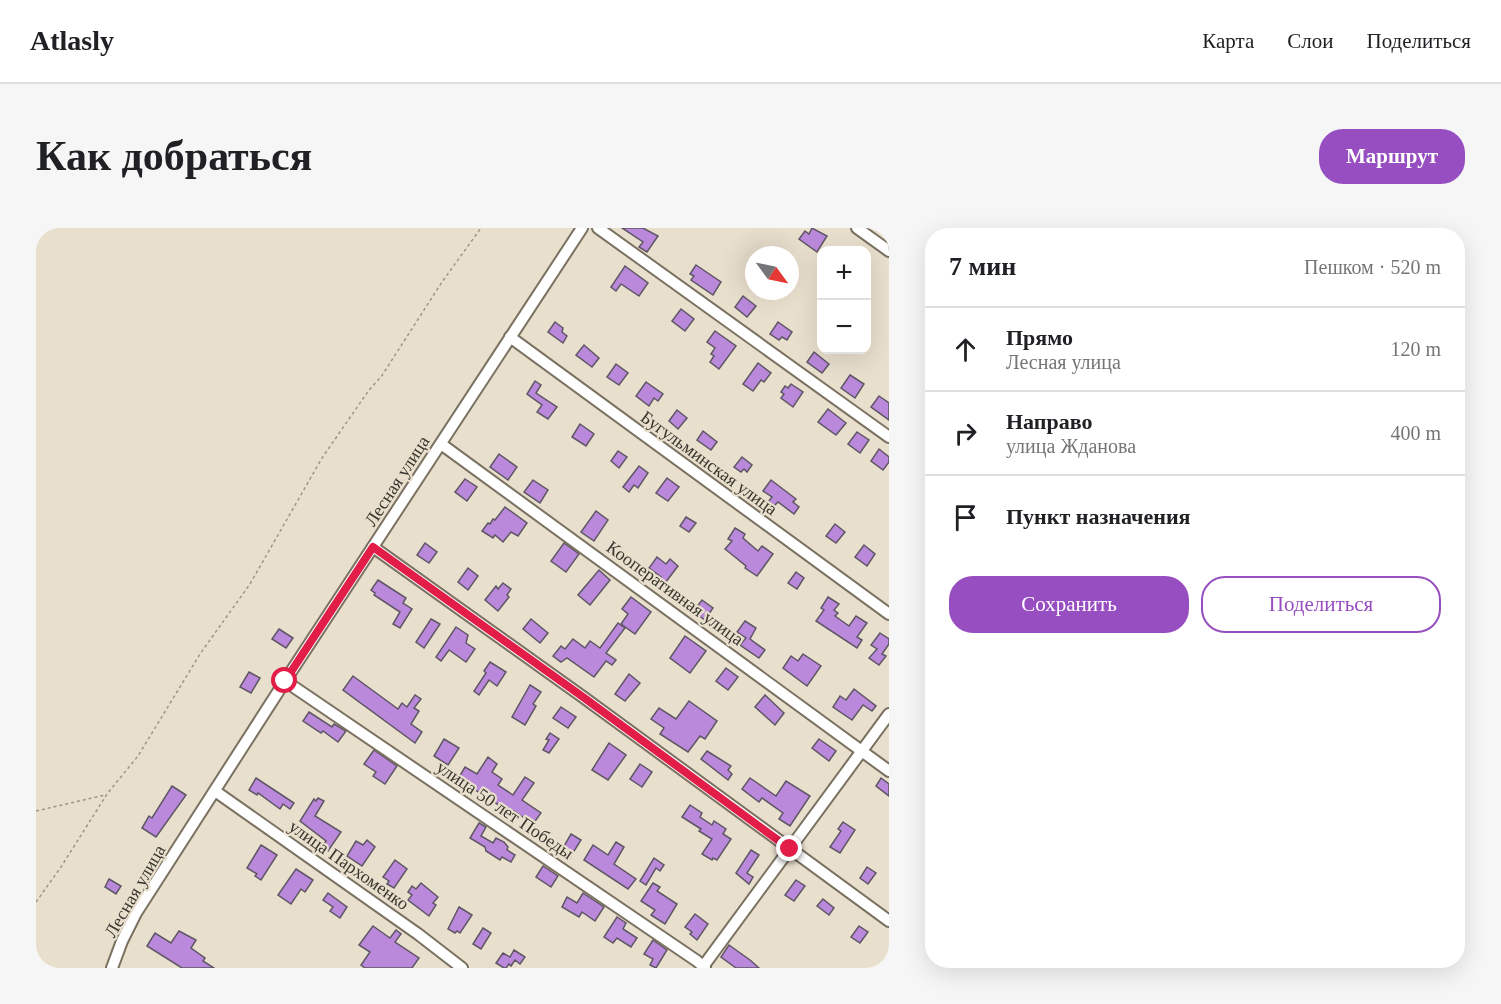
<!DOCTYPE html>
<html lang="ru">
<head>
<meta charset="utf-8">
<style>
	:root { --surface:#fff; --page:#f6f6f6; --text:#202124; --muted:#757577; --line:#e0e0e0; --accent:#974ec0 }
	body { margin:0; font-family:Georgia,serif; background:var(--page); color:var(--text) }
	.controls { position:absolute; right:18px; top:18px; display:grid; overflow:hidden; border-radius:12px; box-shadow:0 6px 24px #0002 }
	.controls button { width:54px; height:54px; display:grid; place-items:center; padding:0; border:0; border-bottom:2px solid var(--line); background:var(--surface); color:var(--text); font:30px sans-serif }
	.compass { position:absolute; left:709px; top:18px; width:54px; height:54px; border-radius:50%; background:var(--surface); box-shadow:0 6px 24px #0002; rotate:123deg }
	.stop { position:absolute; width:18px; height:18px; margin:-14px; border:4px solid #e11d48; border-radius:50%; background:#fff }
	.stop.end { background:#e11d48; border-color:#fff; box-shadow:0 2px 6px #0008 }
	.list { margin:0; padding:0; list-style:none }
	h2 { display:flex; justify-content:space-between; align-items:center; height:78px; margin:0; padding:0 24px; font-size:26px }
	h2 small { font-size:20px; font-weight:400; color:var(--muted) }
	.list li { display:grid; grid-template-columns:39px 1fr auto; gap:18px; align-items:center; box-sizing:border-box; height:84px; padding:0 24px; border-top:2px solid var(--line) }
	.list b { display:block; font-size:22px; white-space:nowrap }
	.list p { margin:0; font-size:20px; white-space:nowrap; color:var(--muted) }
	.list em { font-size:20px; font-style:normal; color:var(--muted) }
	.actions { display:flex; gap:12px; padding:18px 24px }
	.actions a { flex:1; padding:14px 0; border:2px solid var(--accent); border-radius:24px; text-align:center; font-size:21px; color:var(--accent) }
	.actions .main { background:var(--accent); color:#fff }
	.icon { flex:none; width:33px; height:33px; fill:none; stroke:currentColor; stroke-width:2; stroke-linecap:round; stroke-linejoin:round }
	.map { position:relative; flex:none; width:853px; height:740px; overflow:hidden; border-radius:24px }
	header { display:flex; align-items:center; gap:36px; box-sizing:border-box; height:84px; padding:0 30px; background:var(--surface); border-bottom:2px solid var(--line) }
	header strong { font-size:28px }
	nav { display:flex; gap:33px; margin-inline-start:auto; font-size:21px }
	.intro { display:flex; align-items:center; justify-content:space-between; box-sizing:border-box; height:144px; padding:0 36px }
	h1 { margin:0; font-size:42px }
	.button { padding:15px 27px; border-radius:24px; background:var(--accent); color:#fff; font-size:21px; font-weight:700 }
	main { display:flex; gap:36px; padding:0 36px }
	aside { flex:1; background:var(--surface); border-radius:24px; box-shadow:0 6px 24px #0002 }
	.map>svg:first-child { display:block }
	.building { fill:#bb89db; stroke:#5e5664; stroke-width:1.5 }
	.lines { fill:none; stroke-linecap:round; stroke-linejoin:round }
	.minor-casing { stroke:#7a7161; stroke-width:14 }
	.path { stroke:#9c9587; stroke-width:1.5; stroke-dasharray:3 3; stroke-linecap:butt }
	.minor { stroke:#fff; stroke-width:10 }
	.route { stroke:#e11d48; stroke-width:8 }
	.labels { text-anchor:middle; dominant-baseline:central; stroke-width:4.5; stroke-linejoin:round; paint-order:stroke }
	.street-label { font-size:18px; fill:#39362f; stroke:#e9dfcd }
</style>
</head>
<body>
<header>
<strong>Atlasly</strong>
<nav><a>Карта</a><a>Слои</a><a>Поделиться</a></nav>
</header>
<div class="intro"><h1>Как добраться</h1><a class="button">Маршрут</a></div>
<main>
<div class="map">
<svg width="853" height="740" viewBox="0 0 853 740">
	<rect width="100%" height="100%" fill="#e9dfcd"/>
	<g class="building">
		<polygon points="586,0 607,0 622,8 611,24 603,19 607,14"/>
		<polygon points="776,0 791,8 781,24 763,11 769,3 773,6"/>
		<polygon points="660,37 685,54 677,67 655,52 658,48 654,46"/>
		<polygon points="589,38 612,55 603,68 585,56 580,63 575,59"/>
		<polygon points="707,68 720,78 711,89 699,79"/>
		<polygon points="645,81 658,91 649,103 636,93"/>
		<polygon points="519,94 527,100 526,104 531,108 527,115 512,104"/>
		<polygon points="742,94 756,104 751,112 746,109 743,112 734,106"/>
		<polygon points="679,103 700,118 683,141 674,134 678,128 675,126 679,120 671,114"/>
		<polygon points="548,117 563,130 556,139 540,127"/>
		<polygon points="778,124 793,136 786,145 771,134"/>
		<polygon points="722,135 735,145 728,154 725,152 717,163 707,156"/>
		<polygon points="580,136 592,145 583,157 571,149"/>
		<polygon points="814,147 828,156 819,170 805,160"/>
		<polygon points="499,153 505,157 500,165 521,179 512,191 501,184 506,177 491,166"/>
		<polygon points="610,154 627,166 622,173 618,170 613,178 600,168"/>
		<polygon points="755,156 767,164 757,179 745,170 748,166 745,164 749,158 752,160"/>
		<polygon points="843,168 853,175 853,192 835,179"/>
		<polygon points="792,181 810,195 800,207 782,194"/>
		<polygon points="641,182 651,190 642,201 633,193"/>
		<polygon points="544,196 558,206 550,218 536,209"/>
		<polygon points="667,203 681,214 675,222 661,212"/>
		<polygon points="821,204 833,212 824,225 812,216"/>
		<polygon points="843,221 853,229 853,234 847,242 835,233"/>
		<polygon points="582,223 591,229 583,240 575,233"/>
		<polygon points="463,226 481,239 472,252 454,239"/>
		<polygon points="706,229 716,237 711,244 708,241 705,244 698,239"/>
		<polygon points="603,238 612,245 602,260 598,257 593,264 587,259"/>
		<polygon points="631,250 643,259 632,273 620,265"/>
		<polygon points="429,251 441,259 431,273 419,264"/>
		<polygon points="497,252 512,262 504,275 488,264"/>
		<polygon points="735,252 760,271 757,274 763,279 758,286 742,274 738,278 732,274 736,269 727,263"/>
		<polygon points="469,279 491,295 482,308 475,304 467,314 459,307 457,310 446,303 452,295 454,296 457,291 459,292"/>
		<polygon points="560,283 572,292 558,313 545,304"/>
		<polygon points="650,289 660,295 653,304 644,298"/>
		<polygon points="799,296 809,304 800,315 790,308"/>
		<polygon points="699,300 709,306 707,310 722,323 726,318 737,326 721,348 709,340 710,338 689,321 696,313 692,311"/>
		<polygon points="389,315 401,324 393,335 381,327"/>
		<polygon points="528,315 543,326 530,344 515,333"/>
		<polygon points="828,317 839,326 831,338 819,329"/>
		<polygon points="621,329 630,336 634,331 642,338 626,359 621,354 625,349 613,340"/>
		<polygon points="432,340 442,348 432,362 422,354"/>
		<polygon points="563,342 574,352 554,377 542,367"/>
		<polygon points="760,344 768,350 761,361 752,355"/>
		<polygon points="342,352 370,370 367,375 376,381 364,400 357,396 364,384 338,367 339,365 335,362"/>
		<polygon points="467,355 475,361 471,367 473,369 462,383 449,372 460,358 462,361"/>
		<polygon points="595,369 615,384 599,406 585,396 592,386 586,381"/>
		<polygon points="792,369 803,376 798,382 802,385 799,388 813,398 820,388 831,395 821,409 826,412 821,420 780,393 788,382 785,380"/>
		<polygon points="666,372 677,380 669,392 657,384"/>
		<polygon points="395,391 404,396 388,420 380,414"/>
		<polygon points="495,391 512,405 504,415 487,401"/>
		<polygon points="709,393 720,400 714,411 729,422 723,430 704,417 710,410 701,404"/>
		<polygon points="582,395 589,400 570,425 580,432 576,437 570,433 558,449 531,430 525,434 517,428 525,418 529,421 537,411 549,420 554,413 564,420"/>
		<polygon points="420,399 432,407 430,415 439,421 430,434 413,422 405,433 400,429"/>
		<polygon points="243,401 257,410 250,420 236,411"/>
		<polygon points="844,405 853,411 853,416 846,426 850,428 843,437 833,430 841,421 835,417"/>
		<polygon points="649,408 670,423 654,445 634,430"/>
		<polygon points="767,426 785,438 771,458 747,440 755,428 762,433"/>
		<polygon points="454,434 470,444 461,458 453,452 443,467 438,463 450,445 448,443"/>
		<polygon points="690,440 702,449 692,462 680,453"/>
		<polygon points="213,444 224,450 215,465 204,459"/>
		<polygon points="593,446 604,455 589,473 579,466"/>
		<polygon points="317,448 362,481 366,475 371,479 379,467 385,471 378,480 383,483 375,496 386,504 379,515 307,462"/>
		<polygon points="494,457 505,464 497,476 500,478 489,497 476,489"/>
		<polygon points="818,461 840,478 836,483 827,477 816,492 797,479 804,468 810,472"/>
		<polygon points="729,467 748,485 739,497 719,479"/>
		<polygon points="653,473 681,493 669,511 664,508 652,524 624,506 628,500 615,491 623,480 640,491"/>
		<polygon points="525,479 540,489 532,500 517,490"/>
		<polygon points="273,484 296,499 298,496 310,503 302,514 287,503 285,505 267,493"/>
		<polygon points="514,505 523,511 513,525 507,522 513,512 510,511"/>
		<polygon points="408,511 423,520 412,537 398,528"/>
		<polygon points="783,511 800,523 793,533 776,520"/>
		<polygon points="573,515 590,527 572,552 556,542"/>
		<polygon points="338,522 361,538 349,556 337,548 340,544 328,536"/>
		<polygon points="671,523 695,538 692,542 696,546 692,552 665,531"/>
		<polygon points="452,529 461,536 456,544 466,551 462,557 477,567 489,549 498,555 486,572 505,585 497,596 478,583 474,589 464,582 466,579 422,551 429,539 441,546"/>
		<polygon points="604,536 616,544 606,559 594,551"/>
		<polygon points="220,550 258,575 254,581 247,576 244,581 222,565 221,567 213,562"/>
		<polygon points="714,550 740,568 750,553 774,568 754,598 743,591 747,585 726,570 723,574 706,561"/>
		<polygon points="845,550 853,556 853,568 840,558"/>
		<polygon points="136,558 150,567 120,609 106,600 113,588 116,590"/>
		<polygon points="282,570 288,573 279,588 305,604 292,623 286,619 290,613 264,593 278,571 280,573"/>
		<polygon points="654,577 666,585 664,589 676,597 678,593 690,601 687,606 695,611 681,632 677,630 676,632 666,626 676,611 663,603 665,601 646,589"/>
		<polygon points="807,594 819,602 804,625 794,619 805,603 802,601"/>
		<polygon points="443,595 450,599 445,608 457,615 460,610 468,614 472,619 471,622 479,627 475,634 466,629 464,632 450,623 449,619 434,610"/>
		<polygon points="535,606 545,612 533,631 524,625"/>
		<polygon points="331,612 339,619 326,638 311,628 320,613 327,617"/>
		<polygon points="580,614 588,619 578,636 600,651 592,661 548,632 557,617 572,627"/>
		<polygon points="225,617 241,627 225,652 219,648 221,646 211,640"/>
		<polygon points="715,622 723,627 711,645 717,649 713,656 700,645"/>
		<polygon points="618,630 628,637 624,643 620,640 610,657 604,653"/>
		<polygon points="359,632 371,641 358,660 351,656 353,653 347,649"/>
		<polygon points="507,638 522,648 515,659 500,649"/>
		<polygon points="831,639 840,645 832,656 824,650"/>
		<polygon points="260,641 277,652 269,664 265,661 255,676 242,667"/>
		<polygon points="73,651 85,658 80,666 69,659"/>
		<polygon points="760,652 769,658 758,673 749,667"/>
		<polygon points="385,655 402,669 397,675 400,677 393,688 372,672 376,667 372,664 376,658 380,661"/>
		<polygon points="617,655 624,659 621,663 641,676 629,696 615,687 619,682 605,673"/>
		<polygon points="292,665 311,679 304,690 294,683 297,679 287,672"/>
		<polygon points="547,665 568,679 559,693 546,684 543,689 526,679 531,669 541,675"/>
		<polygon points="787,671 798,680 793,687 781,678"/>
		<polygon points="423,679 436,687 424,705 421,703 419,705 412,701"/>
		<polygon points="659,686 672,696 661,712 654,706 656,704 649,699"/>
		<polygon points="581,689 590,695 587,701 601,710 595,719 581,710 577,715 568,709"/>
		<polygon points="337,698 354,710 360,702 365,706 359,714 383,730 376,740 329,740 325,737 334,724 323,717"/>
		<polygon points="823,698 832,704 824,715 815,709"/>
		<polygon points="447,700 455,705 445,721 437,716"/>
		<polygon points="143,703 160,712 155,720 169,730 167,733 178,740 146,740 111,718 119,705 135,715"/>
		<polygon points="617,712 631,722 620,740 614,737 617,731 608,726"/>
		<polygon points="693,717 714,732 723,740 700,740 685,729"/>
		<polygon points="478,722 489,729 484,736 479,732 475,738 473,736 470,740 468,740 460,735 467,725 474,729"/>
	</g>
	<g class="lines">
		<g class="minor-casing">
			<g id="minor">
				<polyline points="562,0 853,209"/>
				<polyline points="821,0 853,23"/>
				<polyline points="474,109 853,386"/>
				<polyline points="405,216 853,543"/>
				<polyline points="337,319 547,469 853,693"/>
				<polyline points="249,453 661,733 669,740"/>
				<polyline points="179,563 382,706 426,740"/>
				<polyline points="76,740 86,713 100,685 249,453 546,0"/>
				<polyline points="666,740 853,486"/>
			</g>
		</g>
		<g class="path">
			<polyline points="0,583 69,567"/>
			<polyline points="0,674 25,639 71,566 102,528 164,426 214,356 286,230 333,162 345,149 406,54 445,0"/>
		</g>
		<use href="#minor" class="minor"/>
	</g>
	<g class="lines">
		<polyline class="route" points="249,453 337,319 547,469 754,621"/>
	</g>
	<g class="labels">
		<g class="street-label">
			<text transform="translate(673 235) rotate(36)">Бугульминская улица</text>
			<text transform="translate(361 253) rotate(-57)">Лесная улица</text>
			<text transform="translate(639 365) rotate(36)">Кооперативная улица</text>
			<text transform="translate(469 582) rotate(34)">улица 50 лет Победы</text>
			<text transform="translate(313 637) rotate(35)">улица Пархоменко</text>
			<text transform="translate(99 663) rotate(-60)">Лесная улица</text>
		</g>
	</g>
</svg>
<div class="controls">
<button>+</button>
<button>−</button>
</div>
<svg class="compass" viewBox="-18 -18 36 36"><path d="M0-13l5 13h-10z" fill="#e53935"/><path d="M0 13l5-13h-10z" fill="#757577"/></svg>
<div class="stop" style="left:249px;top:453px"></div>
<div class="stop end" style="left:754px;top:621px"></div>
</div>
<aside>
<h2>7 мин<small>Пешком · 520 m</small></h2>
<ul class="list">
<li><svg class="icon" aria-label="ahead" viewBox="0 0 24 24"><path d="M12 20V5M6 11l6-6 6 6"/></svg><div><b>Прямо</b><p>Лесная улица</p></div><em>120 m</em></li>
<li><svg class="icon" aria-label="right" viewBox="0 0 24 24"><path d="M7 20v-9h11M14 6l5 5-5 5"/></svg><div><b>Направо</b><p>улица Жданова</p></div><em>400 m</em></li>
<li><svg class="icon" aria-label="arrive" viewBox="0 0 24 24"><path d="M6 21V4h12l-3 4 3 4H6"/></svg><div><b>Пункт назначения</b></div></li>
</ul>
<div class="actions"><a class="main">Сохранить</a><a>Поделиться</a></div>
</aside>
</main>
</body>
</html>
